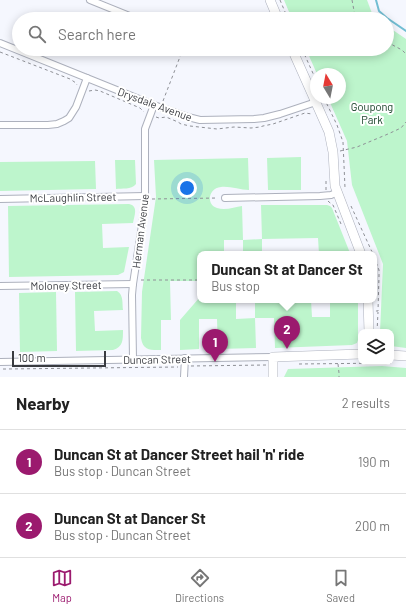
<!DOCTYPE html>
<html lang="en">
<head>
<meta charset="utf-8">
<style>
	:root { --surface:#fff; --page:#f6f6f6; --text:#222; --muted:#767676; --line:#e0e0e0; --accent:#9b1a6e }
	body { margin:0; font-family:Barlow,sans-serif; background:var(--page); color:var(--text) }
	.controls { position:absolute; right:12px; bottom:12px; display:grid; overflow:hidden; border-radius:8px; box-shadow:0 2px 10px #0003 }
	.controls button { width:36px; height:36px; display:grid; place-items:center; padding:0; border:0; border-bottom:1px solid var(--line); background:var(--surface); color:var(--text); font:20px sans-serif }
	.compass { position:absolute; left:310px; top:68px; width:36px; height:36px; border-radius:50%; background:var(--surface); box-shadow:0 2px 10px #0003; rotate:350deg }
	.scale { position:absolute; left:12px; bottom:10px; width:94px; box-sizing:border-box; padding-left:4px; border:2px solid #393b40; border-top:0; font-size:11px; line-height:14px; white-space:nowrap; color:#393b40; -webkit-text-stroke:3px #fff; paint-order:stroke }
	.you { position:absolute; left:187px; top:188px; width:14px; height:14px; margin:-10px; border:3px solid #fff; border-radius:50%; background:#1a73e8; box-shadow:0 0 0 6px #1a73e833 }
	.badge { display:grid; place-items:center; width:26px; height:26px; border-radius:50%; background:var(--accent); color:#fff; font-size:13px; font-weight:700 }
	.pin { position:absolute; translate:-50% -33px; filter:drop-shadow(0 1px 2px #0008) }
	.pin::after { content:''; position:absolute; top:21px; width:14px; height:12px; background:inherit; clip-path:polygon(0 0,100% 0,50% 100%) }
	.popup { position:absolute; left:197px; top:251px; width:180px; height:52px; box-sizing:border-box; display:grid; place-content:center; border-radius:8px; background:var(--surface); filter:drop-shadow(0 1px 3px #0005); font-size:13px; white-space:nowrap; color:var(--muted) }
	.popup b { font-size:15px; color:var(--text) }
	.popup::after { content:''; position:absolute; left:50%; top:100%; margin-left:-8px; border:8px solid transparent; border-top-color:var(--surface) }
	.list { margin:0; padding:0; list-style:none }
	h2 { display:flex; justify-content:space-between; align-items:center; height:52px; margin:0; padding:0 16px; font-size:17px }
	h2 small { font-size:13px; font-weight:400; color:var(--muted) }
	.list li { display:grid; grid-template-columns:26px 1fr auto; gap:12px; align-items:center; box-sizing:border-box; height:64px; padding:0 16px; border-top:1px solid var(--line) }
	.list b { display:block; font-size:15px; white-space:nowrap }
	.list p { margin:0; font-size:13px; white-space:nowrap; color:var(--muted) }
	.list em { font-size:13px; font-style:normal; color:var(--muted) }
	.icon { flex:none; width:22px; height:22px; fill:none; stroke:currentColor; stroke-width:2; stroke-linecap:round; stroke-linejoin:round }
	.map { position:relative; flex:none; width:406px; height:377px; overflow:hidden }
	.search { position:absolute; background:var(--surface); box-shadow:0 2px 10px #0003; left:12px; right:12px; top:12px; height:44px; display:flex; align-items:center; gap:10px; box-sizing:border-box; padding:0 14px; border-radius:22px; color:var(--muted); font-size:15px }
	.sheet { height:180px; background:var(--surface) }
	nav { display:flex; justify-content:space-around; align-items:center; box-sizing:border-box; height:56px; border-top:1px solid var(--line); background:var(--surface); font-size:11px; color:var(--muted) }
	nav a { display:grid; justify-items:center; gap:2px }
	nav .on { color:var(--accent) }
	.map>svg:first-child { display:block }
	.green { fill:#bdf5cc }
	.lines { fill:none; stroke-linecap:round; stroke-linejoin:round }
	.stream { stroke:#72bed3; stroke-width:2 }
	.street-casing { stroke:#adb1bd; stroke-width:8 }
	.secondary-casing { stroke:#adb1bd; stroke-width:10 }
	.path { stroke:#8e9096; stroke-width:1; stroke-dasharray:3 3; stroke-linecap:butt }
	.street { stroke:#fff; stroke-width:6 }
	.secondary { stroke:#fff; stroke-width:9 }
	.labels { text-anchor:middle; dominant-baseline:central; stroke-width:4; stroke-linejoin:round; paint-order:stroke }
	.street-label { font-size:11px; fill:#393b40; stroke:#fff }
	.park-label { font-size:11px; fill:#164026; stroke:#fff }
</style>
</head>
<body>
<div class="map">
<svg width="406" height="377" viewBox="0 0 406 377">
	<rect width="100%" height="100%" fill="#f5f7fe"/>
	<g class="green">
		<polygon points="284,0 367,0 373,16 377,19 292,19"/>
		<polygon points="387,26 406,39 406,348 391,346 391,332 380,332 383,264 352,185 347,141 328,98 340,98 340,74 317,74 306,49 387,49"/>
		<polygon points="301,157 301,190 268,190 267,158"/>
		<path d="M248 158 249 190C240 190 230 186 221 187 208 188 206 205 217 208 225 211 235 207 242 206L243 240 262 239 261 205H327L330 206 332 208 350 253 319 254 318 238 262 239V254H243V240H224V254H200V281H170L171 320H161V350C151 350 143 351 141 338L142 292 156 197 154 160Z"/>
		<path d="M115 160H135L136 184C131 190 122 188 116 189Z"/>
		<polygon points="95,161 96,189 0,191 0,162"/>
		<path d="M129 204C139 206 134 216 133 223L102 224 103 248 129 247 124 272 118 275 9 277 8 206Z"/>
		<path d="M117 291C124 295 122 304 123 310L94 311 95 331 123 330C123 340 123 347 113 350L76 351 75 292Z"/>
		<polygon points="56,292 57,351 20,352 19,293"/>
		<polygon points="200,297 200,300 236,300 236,319 255,318 255,300 311,300 312,317 330,317 330,300 358,300 358,340 357,343 352,345 275,348 274,318 255,318 256,348 218,349 217,319 199,319 199,349 180,350 180,320"/>
		<polygon points="382,366 406,368 406,377 284,377 288,369"/>
	</g>
	<g class="lines">
		<polyline class="stream" points="376,0 379,11 387,18 406,31"/>
		<g class="street-casing">
			<g id="street">
				<polyline points="90,0 137,19"/>
				<polyline points="0,43 154,105 188,117 200,120 254,119 264,118 280,114 316,102"/>
				<polyline points="0,125 48,125 57,124 64,121 69,118 76,107 87,78"/>
				<polyline points="225,198 320,196 331,195 336,193"/>
				<polyline points="0,199 145,196"/>
				<polyline points="0,286 133,284"/>
				<polyline points="133,359 132,295 133,284 145,205 145,129 154,105"/>
				<polyline points="0,362 273,357"/>
				<polyline points="184,377 185,358"/>
			</g>
		</g>
		<g class="secondary-casing">
			<g id="secondary">
				<polyline points="270,0 278,19"/>
				<polyline points="292,49 329,132 333,152 335,186 361,254"/>
				<polyline points="368,300 369,332"/>
				<polyline points="391,355 406,356"/>
				<polyline points="273,377 273,357 361,354"/>
			</g>
		</g>
		<g class="path">
			<polyline points="280,0 288,19"/>
			<polyline points="352,0 355,16 357,19"/>
			<polyline points="387,42 402,50 406,54"/>
			<polyline points="302,49 316,80"/>
			<polyline points="0,52 70,79 76,83 77,85"/>
			<polyline points="89,91 95,90 100,91 140,108 144,112"/>
			<polyline points="324,98 337,125 343,142 345,188"/>
			<polyline points="163,101 183,49"/>
			<polyline points="156,117 159,118 166,117 178,122 181,124 190,126 217,129 234,127 251,128 260,127 263,126 273,124 305,113 312,114"/>
			<polyline points="340,151 357,147 388,134 401,128 406,122"/>
			<polyline points="326,190 326,181"/>
			<polyline points="152,199 218,198"/>
			<polyline points="328,201 329,202 333,205 341,224"/>
			<polyline points="351,206 373,254"/>
			<polyline points="374,257 379,270 379,276 378,311 375,311"/>
			<polyline points="141,280 200,280"/>
			<polyline points="377,332 378,312"/>
			<polyline points="299,364 391,363"/>
			<polyline points="338,364 339,373 339,377"/>
			<polyline points="191,366 266,365"/>
			<polyline points="3,369 6,369 178,367"/>
		</g>
		<use href="#street" class="street"/>
		<use href="#secondary" class="secondary"/>
	</g>
	<g class="labels">
		<g class="street-label">
			<text transform="translate(155 104) rotate(20)">Drysdale Avenue</text>
			<text transform="translate(73 197) rotate(-1)">McLaughlin Street</text>
			<text transform="translate(140 231) rotate(-83)">Herman Avenue</text>
			<text transform="translate(66 285) rotate(-1)">Moloney Street</text>
			<text transform="translate(157 359) rotate(-1)">Duncan Street</text>
		</g>
		<g class="park-label">
			<text x="372" y="106">Goupong<tspan x="372" dy="13">Park</tspan></text>
		</g>
	</g>
</svg>
<div class="controls">
<button><svg class="icon" aria-label="layers" viewBox="0 0 24 24"><path d="M12 4l9 5-9 5-9-5zM3 14l9 5 9-5"/></svg></button>
</div>
<svg class="compass" viewBox="-18 -18 36 36"><path d="M0-13l5 13h-10z" fill="#e53935"/><path d="M0 13l5-13h-10z" fill="#767676"/></svg>
<div class="scale">100 m</div>
<div class="you"></div>
<div class="pin badge" style="left:215px;top:362px">1</div>
<div class="pin badge" style="left:287px;top:349px">2</div>
<div class="popup"><b>Duncan St at Dancer St</b>Bus stop</div>
<div class="search"><svg class="icon" aria-label="search" viewBox="0 0 24 24"><circle cx="10" cy="10" r="6"/><path d="M15 15l6 6"/></svg>Search here</div>
</div>
<section class="sheet">
<h2>Nearby<small>2 results</small></h2>
<ul class="list">
<li><span class="badge">1</span><div><b>Duncan St at Dancer Street hail 'n' ride</b><p>Bus stop · Duncan Street</p></div><em>190 m</em></li>
<li><span class="badge">2</span><div><b>Duncan St at Dancer St</b><p>Bus stop · Duncan Street</p></div><em>200 m</em></li>
</ul>
</section>
<nav>
<a class="on"><svg class="icon" aria-label="map" viewBox="0 0 24 24"><path d="M3 6l6-2 6 2 6-2v14l-6 2-6-2-6 2zM9 4v14M15 6v14"/></svg>Map</a>
<a><svg class="icon" aria-label="directions" viewBox="0 0 24 24"><path d="M12 3l9 9-9 9-9-9zM9 14v-3h6M13 9l2 2-2 2"/></svg>Directions</a>
<a><svg class="icon" aria-label="saved" viewBox="0 0 24 24"><path d="M7 4h10v16l-5-4-5 4z"/></svg>Saved</a>
</nav>
</body>
</html>
